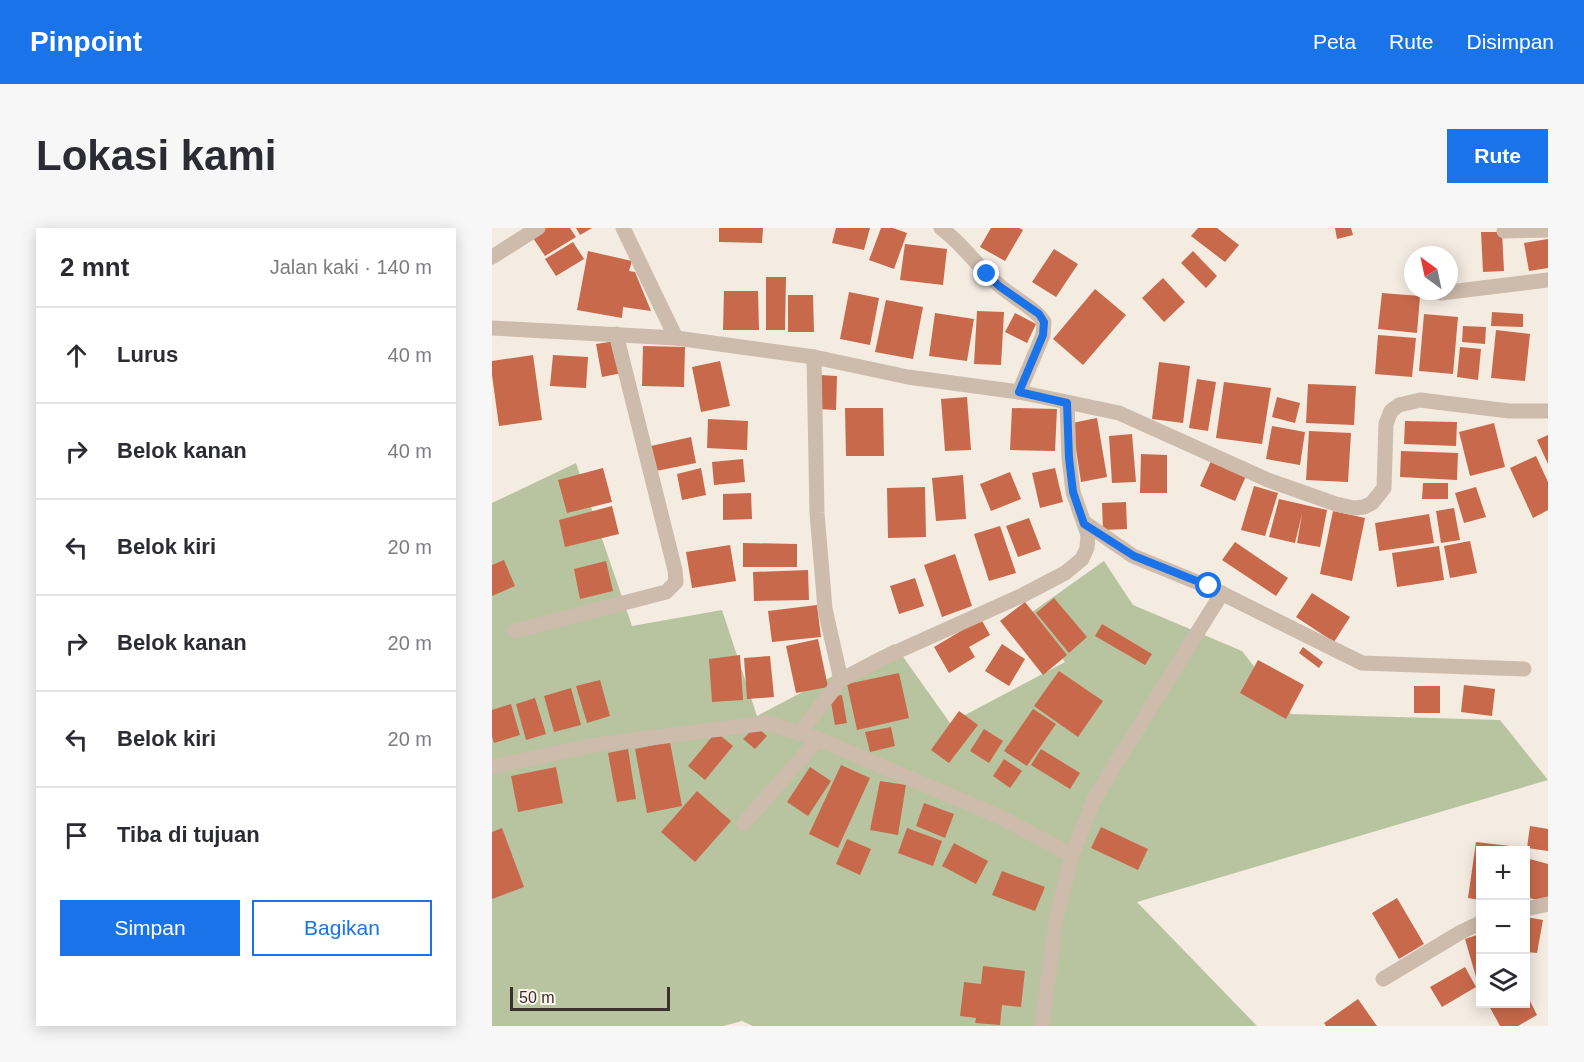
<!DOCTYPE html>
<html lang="id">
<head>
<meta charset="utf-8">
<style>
	:root { --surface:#fff; --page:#f7f7f7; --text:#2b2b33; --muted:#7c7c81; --line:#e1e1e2; --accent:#1a73e8 }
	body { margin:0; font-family:Helvetica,sans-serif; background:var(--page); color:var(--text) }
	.controls { position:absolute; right:18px; bottom:18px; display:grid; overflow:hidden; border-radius:0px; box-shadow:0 3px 15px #0003 }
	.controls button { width:54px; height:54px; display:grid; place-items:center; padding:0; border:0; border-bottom:2px solid var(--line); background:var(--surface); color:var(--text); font:30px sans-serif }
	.compass { position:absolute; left:912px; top:18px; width:54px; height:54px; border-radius:50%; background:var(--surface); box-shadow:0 3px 15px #0003; rotate:327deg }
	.scale { position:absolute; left:18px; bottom:15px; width:160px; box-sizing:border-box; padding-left:6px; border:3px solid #3b302b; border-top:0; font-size:16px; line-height:21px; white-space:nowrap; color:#3b302b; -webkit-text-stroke:4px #fbf5ee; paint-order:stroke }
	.stop { position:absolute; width:18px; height:18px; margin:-14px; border:4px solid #1a73e8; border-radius:50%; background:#fff }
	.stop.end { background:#1a73e8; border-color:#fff; box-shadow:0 2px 6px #0008 }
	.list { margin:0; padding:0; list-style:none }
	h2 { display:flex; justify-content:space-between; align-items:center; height:78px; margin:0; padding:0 24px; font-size:26px }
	h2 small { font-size:20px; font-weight:400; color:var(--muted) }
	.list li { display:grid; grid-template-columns:39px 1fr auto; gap:18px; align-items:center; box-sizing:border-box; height:96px; padding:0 24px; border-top:2px solid var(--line) }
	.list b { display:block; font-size:22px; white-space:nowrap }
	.list em { font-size:20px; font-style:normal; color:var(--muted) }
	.actions { display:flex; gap:12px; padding:18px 24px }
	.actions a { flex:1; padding:14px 0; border:2px solid var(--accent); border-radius:0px; text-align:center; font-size:21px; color:var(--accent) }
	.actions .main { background:var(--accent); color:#fff }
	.icon { flex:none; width:33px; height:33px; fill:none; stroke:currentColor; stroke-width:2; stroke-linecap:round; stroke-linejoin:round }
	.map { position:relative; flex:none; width:1056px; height:798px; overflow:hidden; border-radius:0px }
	header { display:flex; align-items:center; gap:36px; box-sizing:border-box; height:84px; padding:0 30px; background:var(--accent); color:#fff }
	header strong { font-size:28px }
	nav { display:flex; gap:33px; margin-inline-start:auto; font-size:21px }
	.intro { display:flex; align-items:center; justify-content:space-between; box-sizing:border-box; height:144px; padding:0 36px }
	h1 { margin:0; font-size:42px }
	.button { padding:15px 27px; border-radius:0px; background:var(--accent); color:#fff; font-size:21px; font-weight:700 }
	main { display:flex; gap:36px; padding:0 36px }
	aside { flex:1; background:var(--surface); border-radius:0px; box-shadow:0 3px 15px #0003 }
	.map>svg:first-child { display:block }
	.green { fill:#b8c4a0 }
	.building { fill:#c8694b }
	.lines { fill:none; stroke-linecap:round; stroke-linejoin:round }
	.street { stroke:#cdbbac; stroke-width:15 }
	.route { stroke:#1a73e8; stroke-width:8 }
</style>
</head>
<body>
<header>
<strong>Pinpoint</strong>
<nav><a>Peta</a><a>Rute</a><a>Disimpan</a></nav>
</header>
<div class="intro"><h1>Lokasi kami</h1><a class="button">Rute</a></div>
<main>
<aside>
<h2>2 mnt<small>Jalan kaki · 140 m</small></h2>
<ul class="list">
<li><svg class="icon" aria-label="ahead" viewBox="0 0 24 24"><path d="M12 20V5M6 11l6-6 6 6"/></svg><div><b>Lurus</b></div><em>40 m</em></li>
<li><svg class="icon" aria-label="right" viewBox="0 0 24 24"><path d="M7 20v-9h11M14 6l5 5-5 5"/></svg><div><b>Belok kanan</b></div><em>40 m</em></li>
<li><svg class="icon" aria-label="left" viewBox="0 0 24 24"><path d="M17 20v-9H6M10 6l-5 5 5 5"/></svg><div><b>Belok kiri</b></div><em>20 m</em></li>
<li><svg class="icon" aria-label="right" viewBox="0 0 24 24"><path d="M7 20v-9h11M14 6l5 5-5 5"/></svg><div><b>Belok kanan</b></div><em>20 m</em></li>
<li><svg class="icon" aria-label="left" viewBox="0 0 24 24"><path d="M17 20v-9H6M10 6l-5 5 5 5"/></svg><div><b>Belok kiri</b></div><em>20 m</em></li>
<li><svg class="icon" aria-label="arrive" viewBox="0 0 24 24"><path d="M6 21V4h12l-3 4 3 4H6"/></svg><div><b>Tiba di tujuan</b></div></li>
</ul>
<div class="actions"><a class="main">Simpan</a><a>Bagikan</a></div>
</aside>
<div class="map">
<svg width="1056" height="798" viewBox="0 0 1056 798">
	<rect width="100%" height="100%" fill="#f4ebe1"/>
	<polygon class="green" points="84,235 140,398 230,382 265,488 402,416 458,495 573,434 540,384 612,333 641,377 750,423 799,486 1008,492 1056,552 645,674 765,798 261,798 250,793 231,798 0,798 0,275"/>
	<g class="building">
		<polygon points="50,0 78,0 84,9 53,28 39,7"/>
		<polygon points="84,0 100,0 88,7"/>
		<polygon points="227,0 271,0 270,15 227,14"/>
		<polygon points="344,0 378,0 372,22 340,15"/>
		<polygon points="389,0 401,0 415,5 402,41 377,32"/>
		<polygon points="499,0 527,0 531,2 513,33 488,19"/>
		<polygon points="706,0 725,0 747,17 733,34 699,8"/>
		<polygon points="843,0 859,0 861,7 845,11"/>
		<polygon points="989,4 1010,4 1012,43 991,44"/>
		<polygon points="1056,11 1056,40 1037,43 1032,15"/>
		<polygon points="81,14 92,31 64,48 53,31"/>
		<polygon points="413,16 455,21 451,57 408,52"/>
		<polygon points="562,21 586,36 564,69 540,54"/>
		<polygon points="96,23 140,33 137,43 143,44 159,83 131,79 130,90 85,82"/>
		<polygon points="701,23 725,48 714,60 689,35"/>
		<polygon points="274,49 294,49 293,102 274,102"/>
		<polygon points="671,50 693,74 672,94 650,70"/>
		<polygon points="603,61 634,87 591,137 561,111"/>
		<polygon points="232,63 266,63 267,102 231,102"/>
		<polygon points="357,64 387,70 378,117 348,111"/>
		<polygon points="890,65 928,68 925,105 886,101"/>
		<polygon points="296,67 321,67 322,104 296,104"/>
		<polygon points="394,72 431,79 421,131 383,124"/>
		<polygon points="485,83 512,84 509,137 482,136"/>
		<polygon points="1000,84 1031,86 1031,99 999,98"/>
		<polygon points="443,85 482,91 475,133 437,128"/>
		<polygon points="523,85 544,96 535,115 513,104"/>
		<polygon points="932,86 966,89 961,146 927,143"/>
		<polygon points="971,98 994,99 993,116 970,114"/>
		<polygon points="1004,102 1038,106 1033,153 999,150"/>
		<polygon points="886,107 924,110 920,149 883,146"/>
		<polygon points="124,113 130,145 110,149 104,116"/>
		<polygon points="151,118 193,119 192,159 150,158"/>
		<polygon points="968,119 989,121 986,152 965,149"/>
		<polygon points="41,127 50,192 7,198 0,147 0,133"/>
		<polygon points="61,127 96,129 94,160 58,158"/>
		<polygon points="228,133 238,178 209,184 200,139"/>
		<polygon points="667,134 698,138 691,195 660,191"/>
		<polygon points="328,147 345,148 344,182 326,181"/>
		<polygon points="705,151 724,154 716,203 697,200"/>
		<polygon points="732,154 779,160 770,216 724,210"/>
		<polygon points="816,156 864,158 862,197 814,195"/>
		<polygon points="475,169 479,222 453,223 449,171"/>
		<polygon points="785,169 808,175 803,195 780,189"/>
		<polygon points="353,180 391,180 392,228 354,228"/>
		<polygon points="520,180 565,181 563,223 518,222"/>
		<polygon points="605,190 615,249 589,254 580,195"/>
		<polygon points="216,191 256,193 255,222 215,220"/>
		<polygon points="913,193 965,194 964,218 912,216"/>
		<polygon points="1002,195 1013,239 978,248 967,204"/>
		<polygon points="780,198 813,204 808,237 774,231"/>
		<polygon points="817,203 859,205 856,254 814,252"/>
		<polygon points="640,206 644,254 620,255 617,208"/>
		<polygon points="1056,207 1056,236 1045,212"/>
		<polygon points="199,209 204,235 164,243 159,218"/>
		<polygon points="909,223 966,225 965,252 908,249"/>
		<polygon points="649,226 675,227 675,265 648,265"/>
		<polygon points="1044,228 1056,254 1056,282 1041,290 1018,240"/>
		<polygon points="251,231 253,254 222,257 220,234"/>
		<polygon points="719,233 754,248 743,273 708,258"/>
		<polygon points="111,240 120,274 75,285 66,252"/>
		<polygon points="209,240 214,267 190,272 185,246"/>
		<polygon points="563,240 571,274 548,280 540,245"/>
		<polygon points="518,244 529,271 499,283 488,256"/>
		<polygon points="471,247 474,291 444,293 440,250"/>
		<polygon points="931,255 956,255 956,271 930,271"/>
		<polygon points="762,258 786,265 773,308 749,302"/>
		<polygon points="433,259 434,309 396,310 395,260"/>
		<polygon points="984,259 994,289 972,295 963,265"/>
		<polygon points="259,265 260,291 231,292 231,266"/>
		<polygon points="787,271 835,282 828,319 805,315 810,286 803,315 777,309"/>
		<polygon points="634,274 635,301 611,302 610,275"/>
		<polygon points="120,278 127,306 73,319 67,292"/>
		<polygon points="962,280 968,312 949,315 944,283"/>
		<polygon points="841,283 873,290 860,353 828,346"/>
		<polygon points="937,286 942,315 887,323 883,295"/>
		<polygon points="537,290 549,321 526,329 514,298"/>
		<polygon points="508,298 524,345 497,353 482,306"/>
		<polygon points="978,313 985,345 958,350 952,318"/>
		<polygon points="743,314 796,350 784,368 730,332"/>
		<polygon points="251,315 305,316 305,339 251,339"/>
		<polygon points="238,317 244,353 200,360 194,324"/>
		<polygon points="947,318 952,352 905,359 900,325"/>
		<polygon points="463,326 480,378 450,389 432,337"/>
		<polygon points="12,332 23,358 0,368 0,337"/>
		<polygon points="114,333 121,363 88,371 82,341"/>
		<polygon points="316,342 317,372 262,373 261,344"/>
		<polygon points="423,350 432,378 407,386 398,358"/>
		<polygon points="820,365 858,389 842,414 804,389"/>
		<polygon points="562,370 595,409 577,425 544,385"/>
		<polygon points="533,374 575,427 551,447 508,393"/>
		<polygon points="325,377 329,409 280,414 276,383"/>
		<polygon points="489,391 498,407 477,419 483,429 457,445 442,419"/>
		<polygon points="610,396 660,426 653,437 603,408"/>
		<polygon points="326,411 336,459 304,465 294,418"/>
		<polygon points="510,416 533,431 517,458 493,443"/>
		<polygon points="811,419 831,434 827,440 807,425"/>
		<polygon points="248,427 251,472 220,474 217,431"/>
		<polygon points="278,428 282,469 255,471 252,430"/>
		<polygon points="766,432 812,457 794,491 748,465"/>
		<polygon points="567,443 611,473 586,509 542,478"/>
		<polygon points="407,445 417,490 365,502 355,456"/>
		<polygon points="108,452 118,488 95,495 84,458"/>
		<polygon points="972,457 1003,461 1000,488 969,484"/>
		<rect x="922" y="458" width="26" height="27"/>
		<polygon points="79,460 89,497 62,504 52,468"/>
		<polygon points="350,467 355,495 343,497 338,469"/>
		<polygon points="43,470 54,506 34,512 24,476"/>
		<polygon points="19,476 28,507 2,515 0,508 0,482"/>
		<polygon points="541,481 564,496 535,538 512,523"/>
		<polygon points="467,483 486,497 457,535 439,522"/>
		<polygon points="264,498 275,508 263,521 251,511"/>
		<polygon points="399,499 403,518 378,524 373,504"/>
		<polygon points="492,501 511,513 497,535 478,523"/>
		<polygon points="224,504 241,518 213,552 196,538"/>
		<polygon points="178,514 190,578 155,585 143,521"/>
		<polygon points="136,521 144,571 125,574 116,525"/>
		<polygon points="549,521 588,545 578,561 539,537"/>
		<polygon points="512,531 530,543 518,560 501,548"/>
		<polygon points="349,537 378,550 346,620 317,606"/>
		<polygon points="64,539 71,575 26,584 19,548"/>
		<polygon points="318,539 339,553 316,588 295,574"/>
		<polygon points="388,553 414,557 406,607 378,602"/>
		<polygon points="205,563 239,593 203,634 169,604"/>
		<polygon points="432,575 462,586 453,610 424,598"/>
		<polygon points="1038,598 1056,601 1056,623 1035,620"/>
		<polygon points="609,599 656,621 646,642 599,620"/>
		<polygon points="10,600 32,659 0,671 0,604"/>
		<polygon points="415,600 450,613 441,638 406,625"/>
		<polygon points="355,611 379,621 368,647 344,636"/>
		<polygon points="984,614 1018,618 1017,622 988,622 988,672 976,670"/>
		<polygon points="462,615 496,633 484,656 450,638"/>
		<polygon points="1034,630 1056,636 1056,675 1034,669"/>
		<polygon points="510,643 553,659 543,683 500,667"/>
		<polygon points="905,670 932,716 907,731 880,685"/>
		<polygon points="1034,689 1051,692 1045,725 1034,724"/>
		<polygon points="988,706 988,748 984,749 973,711"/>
		<polygon points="491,738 533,743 529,779 510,777 508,797 483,795 484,790 468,788 472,754 489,756"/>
		<polygon points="973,739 984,759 950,779 938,759"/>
		<polygon points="1034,765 1045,787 1026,798 1008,798 996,776 1034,776"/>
		<polygon points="866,771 885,798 834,798 832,795"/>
	</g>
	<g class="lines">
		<g class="street">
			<polyline points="131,0 184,110"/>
			<path d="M449 0C472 17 487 41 509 59 521 69 545 82 552 94L551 107 527 164"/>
			<polyline points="1012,3 1056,2"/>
			<polyline points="0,29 46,0"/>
			<polyline points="949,65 1056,52"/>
			<polyline points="0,100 184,110 322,129 416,149 527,164 627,185 776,252 844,276 862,280 872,279 880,275 892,260 894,196 899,183 907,177 928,172 1017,183 1056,183"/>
			<polyline points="322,129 325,285 333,381 349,452"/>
			<polyline points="593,295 641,328 717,359 870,435 1032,441"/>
			<polyline points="23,403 174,364 184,354 183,342 124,106"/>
			<polyline points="308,504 349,452 391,430 531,367 573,345 590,331 595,320 596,307 581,264 577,230 575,175"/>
			<polyline points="0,539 103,517 275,495 326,511 508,589 580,627"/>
			<polyline points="252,595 326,511"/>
			<polyline points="1034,681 1056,676"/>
			<polyline points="891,751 969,704 988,695"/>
			<polyline points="550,798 564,691 580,627 603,569 730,365"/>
		</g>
	</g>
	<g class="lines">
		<polyline class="route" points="495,46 507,58 547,86 552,94 551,107 527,164 575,175 577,230 581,264 592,296 642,328 717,358"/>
	</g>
</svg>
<div class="controls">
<button>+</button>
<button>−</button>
<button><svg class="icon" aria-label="layers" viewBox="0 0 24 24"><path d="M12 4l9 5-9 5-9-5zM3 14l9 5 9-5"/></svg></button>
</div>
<svg class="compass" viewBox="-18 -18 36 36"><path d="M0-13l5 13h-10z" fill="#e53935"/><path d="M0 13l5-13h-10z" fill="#7c7c81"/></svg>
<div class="scale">50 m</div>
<div class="stop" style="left:717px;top:358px"></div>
<div class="stop end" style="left:495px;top:46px"></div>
</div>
</main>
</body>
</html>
